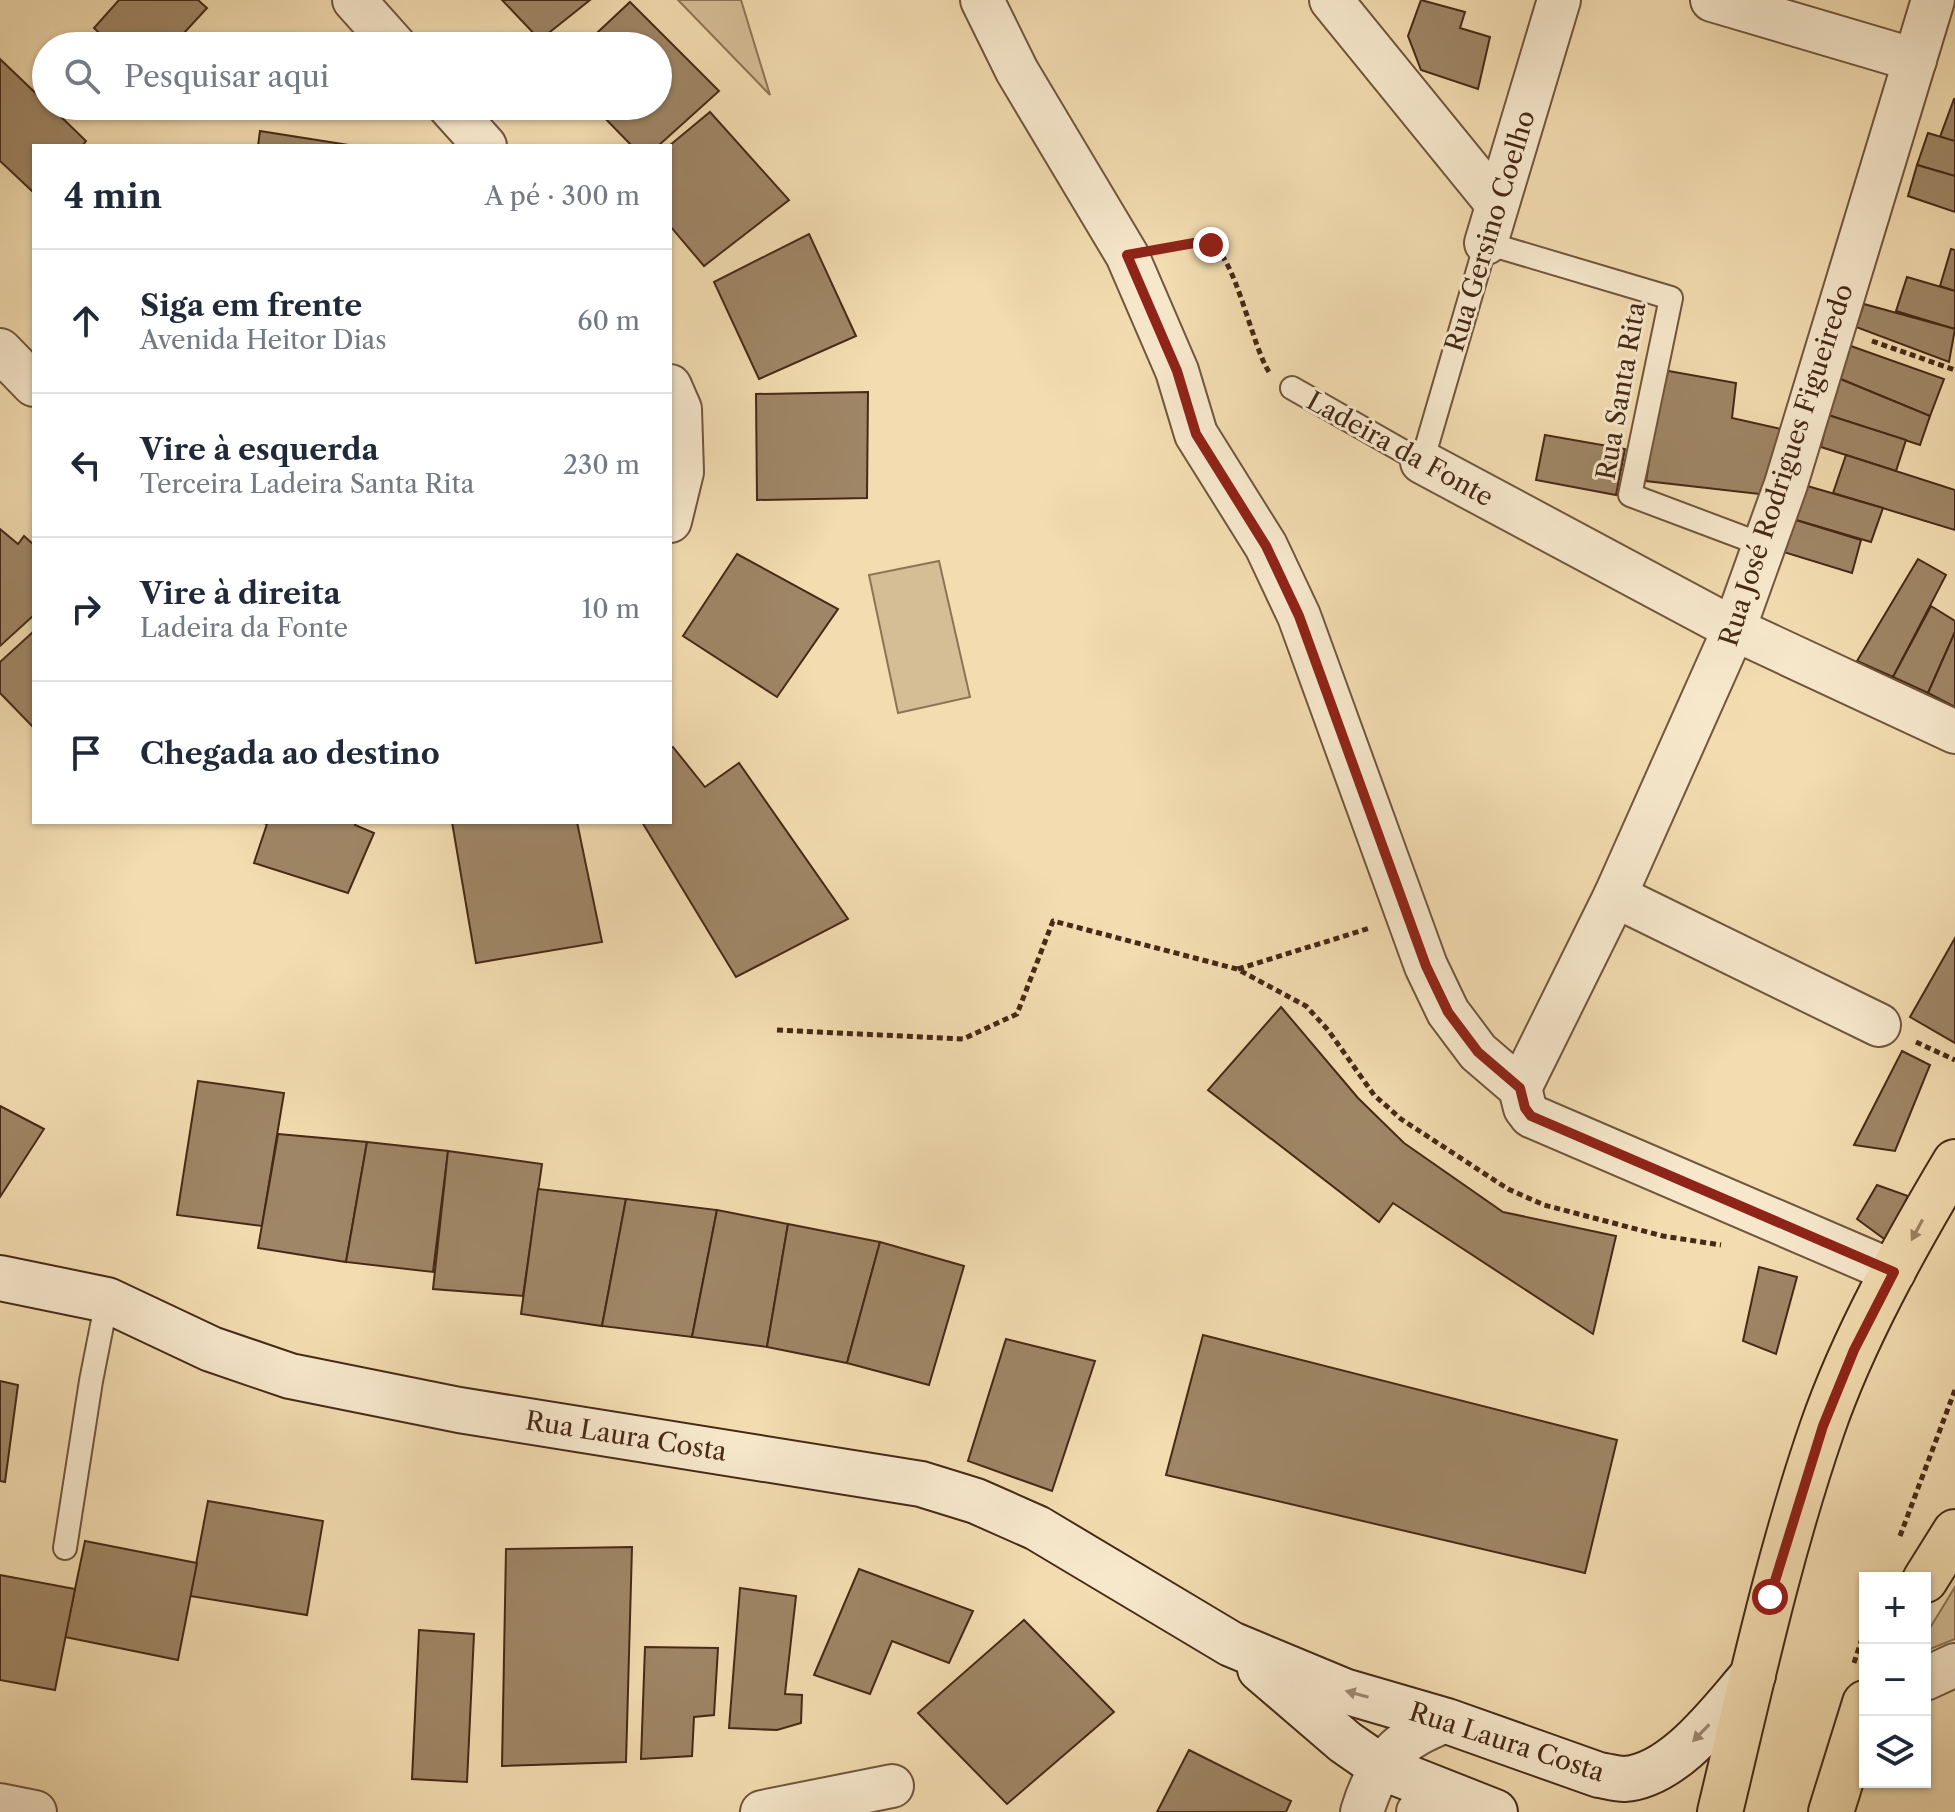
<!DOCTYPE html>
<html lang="pt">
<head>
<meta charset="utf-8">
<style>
	:root { --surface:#fff; --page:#f2f2f3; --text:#1f2937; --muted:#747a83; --line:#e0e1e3 }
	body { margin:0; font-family:"Libre Caslon Text",serif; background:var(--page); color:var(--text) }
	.controls { position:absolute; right:24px; bottom:24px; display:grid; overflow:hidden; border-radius:0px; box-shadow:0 2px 6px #0004 }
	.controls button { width:72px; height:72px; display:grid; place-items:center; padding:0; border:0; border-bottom:2px solid var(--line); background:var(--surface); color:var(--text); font:40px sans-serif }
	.stop { position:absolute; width:24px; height:24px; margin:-18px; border:6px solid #8f2418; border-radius:50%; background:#fff }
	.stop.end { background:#8f2418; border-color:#fff; box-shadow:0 2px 8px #0008 }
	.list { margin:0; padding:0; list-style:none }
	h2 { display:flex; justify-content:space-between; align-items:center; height:104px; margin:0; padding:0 32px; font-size:34px }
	h2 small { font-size:26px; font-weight:400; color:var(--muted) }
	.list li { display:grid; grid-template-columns:52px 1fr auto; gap:24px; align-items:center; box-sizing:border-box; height:144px; padding:0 32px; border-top:2px solid var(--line) }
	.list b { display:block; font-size:30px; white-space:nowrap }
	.list p { margin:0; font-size:26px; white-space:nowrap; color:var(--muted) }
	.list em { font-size:26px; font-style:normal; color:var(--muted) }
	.icon { flex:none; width:44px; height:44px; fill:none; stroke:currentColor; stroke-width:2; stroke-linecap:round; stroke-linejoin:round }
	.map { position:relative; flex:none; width:1955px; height:1812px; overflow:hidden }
	.search { position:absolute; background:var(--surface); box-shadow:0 2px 6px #0004; left:32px; top:32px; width:640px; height:88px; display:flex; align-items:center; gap:20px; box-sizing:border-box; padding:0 28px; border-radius:44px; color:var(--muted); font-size:30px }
	.panel { position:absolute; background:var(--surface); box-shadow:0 2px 6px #0004; left:32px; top:144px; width:640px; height:680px; border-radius:0px }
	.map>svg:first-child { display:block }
	.green { fill:#d5be96; stroke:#8e7456; stroke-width:2 }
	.building { fill:#9f8666; stroke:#462916; stroke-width:2 }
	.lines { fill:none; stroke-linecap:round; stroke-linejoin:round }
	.lane-casing { stroke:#71563c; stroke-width:26 }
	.street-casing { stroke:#71563c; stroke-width:46 }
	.secondary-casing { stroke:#462916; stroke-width:48 }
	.primary-casing { stroke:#462916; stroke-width:48 }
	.path { stroke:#462916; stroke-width:5; stroke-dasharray:6 4; stroke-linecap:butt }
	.lane { stroke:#f7e8cc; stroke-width:22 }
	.street { stroke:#f7e8cc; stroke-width:42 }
	.secondary { stroke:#f7e8cc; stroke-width:44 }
	.primary { stroke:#f2dcb0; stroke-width:44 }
	.oneway { fill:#9c8263 }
	.oneway2 { fill:#9e8871 }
	.route { stroke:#8f2418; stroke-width:10 }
	.labels { text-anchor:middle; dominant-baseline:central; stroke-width:6; stroke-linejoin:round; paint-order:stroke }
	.street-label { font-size:26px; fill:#462916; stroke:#f7e8cc }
</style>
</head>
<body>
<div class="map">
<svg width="1955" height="1812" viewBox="0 0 1955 1812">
	<rect width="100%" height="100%" fill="#f2dcb0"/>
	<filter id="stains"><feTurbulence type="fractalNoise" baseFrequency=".0025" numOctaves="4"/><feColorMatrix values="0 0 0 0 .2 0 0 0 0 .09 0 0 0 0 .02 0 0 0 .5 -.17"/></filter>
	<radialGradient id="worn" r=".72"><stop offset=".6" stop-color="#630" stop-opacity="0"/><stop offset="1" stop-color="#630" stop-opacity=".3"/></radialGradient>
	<g class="green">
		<polygon points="678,0 741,0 770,95"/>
		<polygon points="939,561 970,697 898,713 869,575"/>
		<polygon points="1955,1587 1955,1639 1925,1651 1925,1636"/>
	</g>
	<g class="building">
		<polygon points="119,0 198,0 207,8 172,46 113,46 94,28"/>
		<polygon points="502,0 590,0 540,40"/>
		<polygon points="1421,0 1465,12 1460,28 1490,37 1478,89 1421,70 1408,36"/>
		<polygon points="630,2 719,91 658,146 632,146 593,106 658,106 658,46 583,46"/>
		<polygon points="0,59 46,103 46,106 50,106 86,141 82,146 34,146 34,193 0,161"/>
		<polygon points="1954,99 1955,99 1955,142 1940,137"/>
		<polygon points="710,112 789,200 704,266 670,226 669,146"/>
		<polygon points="260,131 355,146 258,146"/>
		<polygon points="1928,133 1955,141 1955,176 1917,165"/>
		<polygon points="1917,165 1955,176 1955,212 1908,196"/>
		<polygon points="809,234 856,336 759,379 714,282"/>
		<polygon points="1951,249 1955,250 1955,291 1940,286"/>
		<polygon points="1907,277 1955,291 1955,329 1896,311"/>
		<polygon points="1864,304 1955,329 1949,362 1856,327"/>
		<polygon points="1848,345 1944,379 1930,416 1838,378"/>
		<polygon points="1663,370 1736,383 1732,418 1786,430 1768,495 1646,481"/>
		<polygon points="1838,378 1930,416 1920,445 1828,415"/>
		<polygon points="868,392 867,498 757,500 756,394"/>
		<polygon points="1828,415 1906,440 1896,471 1821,447"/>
		<polygon points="1545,435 1625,449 1616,495 1536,480"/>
		<polygon points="1846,455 1955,490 1955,530 1833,493"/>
		<polygon points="1797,483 1883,508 1871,542 1786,517"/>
		<polygon points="1786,517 1861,540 1852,573 1777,550"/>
		<polygon points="0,529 18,544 24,536 34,545 34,615 0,646"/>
		<polygon points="737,554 838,609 777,697 683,636"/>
		<polygon points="1918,559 1946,575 1893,677 1857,661"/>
		<polygon points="1931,606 1955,621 1955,632 1928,693 1893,677"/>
		<polygon points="34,631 34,728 0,693 0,662"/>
		<polygon points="1955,632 1955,707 1928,693"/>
		<polygon points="673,747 705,787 739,763 848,919 736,977 642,822 670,822 670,749"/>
		<polygon points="260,822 356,822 355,825 374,833 348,893 254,863 267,824"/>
		<polygon points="452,822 577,822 602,942 476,963"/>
		<polygon points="1955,938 1955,1043 1910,1017"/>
		<polygon points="1281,1007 1358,1098 1404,1143 1503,1212 1616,1236 1593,1334 1393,1203 1379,1222 1208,1090"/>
		<polygon points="1902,1051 1930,1065 1895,1151 1854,1145"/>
		<polygon points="198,1081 284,1093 262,1226 177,1215"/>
		<polygon points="0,1106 44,1129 0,1197"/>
		<polygon points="278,1134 367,1142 346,1262 258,1248"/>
		<polygon points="367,1142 448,1151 433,1272 346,1262"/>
		<polygon points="448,1151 542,1164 523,1296 433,1289"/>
		<polygon points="1877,1185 1908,1196 1887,1241 1857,1219"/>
		<polygon points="538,1189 626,1199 602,1326 521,1314"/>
		<polygon points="626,1199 717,1210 692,1337 602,1326"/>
		<polygon points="717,1210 788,1224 767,1347 692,1337"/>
		<polygon points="788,1224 880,1242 847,1363 767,1347"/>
		<polygon points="880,1242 964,1266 929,1385 847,1363"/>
		<polygon points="1759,1267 1797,1277 1776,1354 1743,1341"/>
		<polygon points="1203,1335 1617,1440 1585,1573 1166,1475"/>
		<polygon points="1006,1339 1095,1361 1052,1491 968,1461"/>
		<polygon points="0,1381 18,1385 5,1482 0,1481"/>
		<polygon points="208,1501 323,1521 307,1615 190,1596"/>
		<polygon points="85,1541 197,1563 178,1660 65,1637"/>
		<polygon points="632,1547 626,1762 502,1766 506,1549"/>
		<polygon points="859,1569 973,1611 949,1663 892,1641 870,1694 814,1675"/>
		<polygon points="0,1575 75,1589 55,1690 0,1680"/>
		<polygon points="740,1588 796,1596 785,1694 802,1695 801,1723 777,1730 729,1728"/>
		<polygon points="1024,1620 1114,1712 1007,1804 918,1713"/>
		<polygon points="419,1630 474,1634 467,1782 412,1779"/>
		<polygon points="645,1647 718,1648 714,1715 694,1717 692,1756 641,1759"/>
		<polygon points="1189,1750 1291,1801 1286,1812 1157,1812"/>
	</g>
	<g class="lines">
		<g class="lane-casing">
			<g id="lane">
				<polyline points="1292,388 1422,462 1486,243 1671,298 1630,495 1763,545"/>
				<polyline points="65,1548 91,1381 107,1300"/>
			</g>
		</g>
		<g class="street-casing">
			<g id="street">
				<polyline points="354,0 395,46"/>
				<polyline points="982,0 1017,71 1127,255 1177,371 1196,434 1266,546 1299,616 1426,966 1448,1012 1478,1052 1520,1088 1525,1108 1531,1116 1894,1272"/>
				<polyline points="1331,0 1497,204"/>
				<polyline points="1712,0 1915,60"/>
				<polyline points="449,106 485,146"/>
				<polyline points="1486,243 1559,0"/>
				<polyline points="0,350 34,385"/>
				<polyline points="670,386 680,409 682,472 670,521"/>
				<polyline points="1422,462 1734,629 1955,732"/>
				<polyline points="1615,896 1879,1025"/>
				<polyline points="1520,1088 1615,896 1734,629 1786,484 1933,0"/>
				<polyline points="1925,1679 1955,1665"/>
				<polyline points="0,1805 35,1812"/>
				<polyline points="762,1812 892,1786"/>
				<path d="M1362 1812C1377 1762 1398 1738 1447 1721"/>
				<polyline points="1418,1812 1451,1795"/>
			</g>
		</g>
		<g class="secondary-casing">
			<g id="secondary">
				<path d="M0 1278 107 1300 211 1349 290 1376 459 1410 921 1484 976 1501 1037 1528 1231 1644 1344 1691 1447 1721 1599 1775C1607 1776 1616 1779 1624 1779 1675 1776 1722 1710 1753 1675"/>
				<polyline points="1260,1669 1345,1742 1381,1767 1495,1812"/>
			</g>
		</g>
		<g class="primary-casing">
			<g id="primary">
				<polyline points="1925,1580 1955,1532"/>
				<path d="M1720 1812C1751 1683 1779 1554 1822 1429 1853 1339 1906 1244 1955 1162"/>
				<polyline points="1831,1812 1865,1703"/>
			</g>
		</g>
		<g class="path">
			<path d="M1167 248C1180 246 1199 239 1211 245 1235 255 1252 346 1269 372"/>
			<polyline points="1872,341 1955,370"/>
			<polyline points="1238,969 1370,928"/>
			<polyline points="777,1030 963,1039 1017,1014 1053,921 1237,969 1306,1006 1328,1030 1374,1095 1401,1119 1508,1189 1544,1205 1663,1236 1721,1245"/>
			<polyline points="1916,1042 1955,1060"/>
			<polyline points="1900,1536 1955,1390"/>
			<polyline points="1854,1663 1865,1629"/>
		</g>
		<use href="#lane" class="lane"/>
		<use href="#street" class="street"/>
		<use href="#secondary" class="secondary"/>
		<use href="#primary" class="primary"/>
	</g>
	<defs><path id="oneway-solid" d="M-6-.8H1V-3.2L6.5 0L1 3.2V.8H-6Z" transform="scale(2)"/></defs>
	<use class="oneway" href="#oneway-solid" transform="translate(1917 1230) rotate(118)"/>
	<g class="oneway2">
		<use href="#oneway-solid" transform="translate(1357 1694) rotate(-164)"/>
		<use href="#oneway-solid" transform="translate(1701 1733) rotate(134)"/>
	</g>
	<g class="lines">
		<polyline class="route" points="1211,245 1194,243 1127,255 1177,371 1196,434 1266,546 1299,616 1426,966 1448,1012 1478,1052 1520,1088 1525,1108 1531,1116 1894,1272 1854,1350 1823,1426 1770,1597"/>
	</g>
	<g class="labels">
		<g class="street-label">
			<text transform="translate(1490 231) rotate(-73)">Rua Gersino Coelho</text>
			<text transform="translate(1621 391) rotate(-80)">Rua Santa Rita</text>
			<text transform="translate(1400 449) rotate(29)">Ladeira da Fonte</text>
			<text transform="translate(1786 465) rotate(-72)">Rua José Rodrigues Figueiredo</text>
			<text transform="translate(626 1436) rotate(9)">Rua Laura Costa</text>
			<text transform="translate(1507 1742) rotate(18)">Rua Laura Costa</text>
		</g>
	</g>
	<rect width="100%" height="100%" filter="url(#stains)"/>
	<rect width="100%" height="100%" fill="url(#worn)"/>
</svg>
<div class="controls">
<button>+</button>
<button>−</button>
<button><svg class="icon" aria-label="layers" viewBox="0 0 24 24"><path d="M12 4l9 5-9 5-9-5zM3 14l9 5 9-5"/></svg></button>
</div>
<div class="stop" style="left:1770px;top:1597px"></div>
<div class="stop end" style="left:1211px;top:245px"></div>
<div class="search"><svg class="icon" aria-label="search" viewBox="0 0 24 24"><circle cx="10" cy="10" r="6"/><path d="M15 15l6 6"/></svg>Pesquisar aqui</div>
<section class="panel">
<h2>4 min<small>A pé · 300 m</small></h2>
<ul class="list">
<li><svg class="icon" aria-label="ahead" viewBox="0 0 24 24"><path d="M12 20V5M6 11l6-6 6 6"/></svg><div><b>Siga em frente</b><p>Avenida Heitor Dias</p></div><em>60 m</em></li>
<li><svg class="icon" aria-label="left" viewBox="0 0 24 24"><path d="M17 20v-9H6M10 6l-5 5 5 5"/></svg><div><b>Vire à esquerda</b><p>Terceira Ladeira Santa Rita</p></div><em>230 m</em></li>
<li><svg class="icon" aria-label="right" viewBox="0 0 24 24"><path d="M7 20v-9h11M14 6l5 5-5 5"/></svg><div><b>Vire à direita</b><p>Ladeira da Fonte</p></div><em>10 m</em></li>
<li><svg class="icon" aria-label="arrive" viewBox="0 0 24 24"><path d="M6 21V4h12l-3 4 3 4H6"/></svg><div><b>Chegada ao destino</b></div></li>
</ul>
</section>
</div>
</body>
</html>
